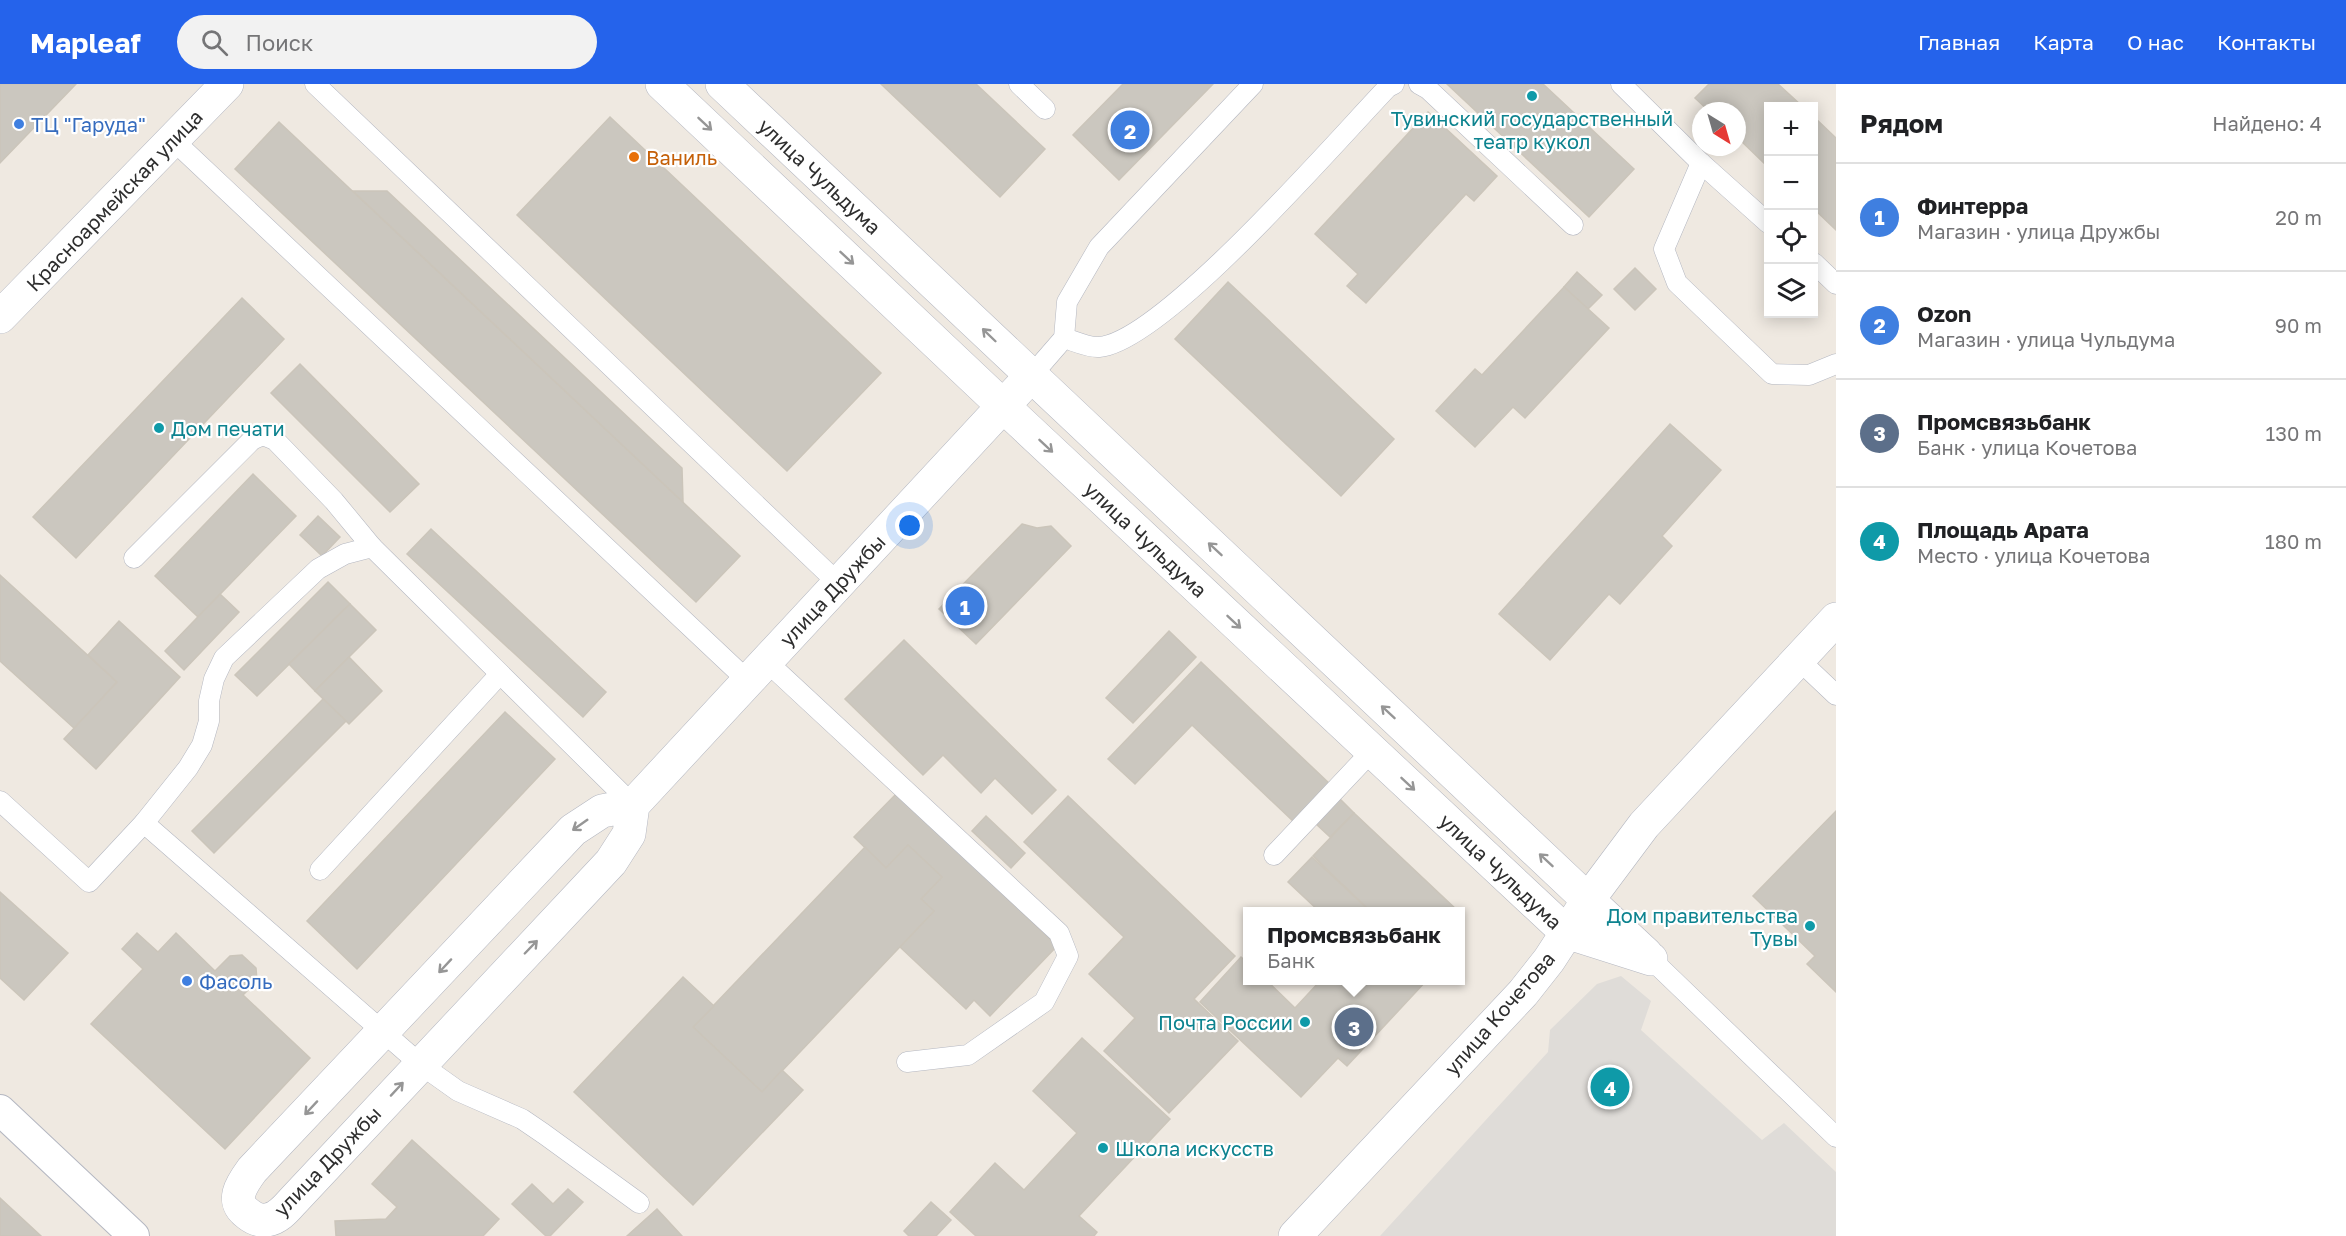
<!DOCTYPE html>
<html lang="ru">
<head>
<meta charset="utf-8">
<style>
	:root { --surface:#fff; --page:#f2f2f2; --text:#202124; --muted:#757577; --line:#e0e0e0; --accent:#2563eb }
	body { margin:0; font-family:"Golos Text",sans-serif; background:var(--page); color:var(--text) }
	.controls { position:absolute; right:18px; top:18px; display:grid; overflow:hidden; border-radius:0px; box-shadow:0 3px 15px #0003 }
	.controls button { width:54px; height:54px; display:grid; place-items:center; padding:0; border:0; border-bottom:2px solid var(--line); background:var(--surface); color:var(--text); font:30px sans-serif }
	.compass { position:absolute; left:1692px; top:18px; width:54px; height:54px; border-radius:50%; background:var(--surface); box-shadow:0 3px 15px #0003; rotate:143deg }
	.you { position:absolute; left:910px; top:442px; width:21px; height:21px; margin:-15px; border:4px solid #fff; border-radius:50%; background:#1a73e8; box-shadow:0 0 0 9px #1a73e833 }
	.badge { display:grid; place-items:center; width:39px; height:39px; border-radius:50%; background:var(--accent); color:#fff; font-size:20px; font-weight:700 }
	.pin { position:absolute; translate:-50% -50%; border:3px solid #fff; box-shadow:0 2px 6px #0006 }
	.popup { position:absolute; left:1243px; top:823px; width:222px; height:78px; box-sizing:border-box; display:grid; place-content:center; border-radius:0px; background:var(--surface); filter:drop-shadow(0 2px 4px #0005); font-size:20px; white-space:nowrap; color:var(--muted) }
	.popup b { font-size:22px; color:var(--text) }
	.popup::after { content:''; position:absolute; left:50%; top:100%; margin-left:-12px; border:12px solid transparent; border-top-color:var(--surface) }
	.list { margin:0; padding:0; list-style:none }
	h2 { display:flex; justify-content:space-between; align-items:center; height:78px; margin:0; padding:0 24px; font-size:26px }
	h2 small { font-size:20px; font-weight:400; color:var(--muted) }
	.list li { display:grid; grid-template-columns:39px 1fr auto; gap:18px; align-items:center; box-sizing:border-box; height:108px; padding:0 24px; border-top:2px solid var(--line) }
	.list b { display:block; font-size:22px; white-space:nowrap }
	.list p { margin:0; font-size:20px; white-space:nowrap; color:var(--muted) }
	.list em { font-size:20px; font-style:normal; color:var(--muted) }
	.icon { flex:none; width:33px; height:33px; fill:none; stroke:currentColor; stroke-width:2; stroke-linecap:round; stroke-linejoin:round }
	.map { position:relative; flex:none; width:1836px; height:1152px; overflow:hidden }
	header { display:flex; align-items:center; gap:36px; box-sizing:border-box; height:84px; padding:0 30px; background:var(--accent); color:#fff }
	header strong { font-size:28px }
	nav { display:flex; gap:33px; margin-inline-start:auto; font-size:21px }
	.search { width:420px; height:54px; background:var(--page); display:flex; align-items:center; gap:15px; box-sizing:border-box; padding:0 21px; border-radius:33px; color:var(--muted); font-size:22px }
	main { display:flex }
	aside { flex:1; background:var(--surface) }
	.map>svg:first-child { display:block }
	.plaza { fill:#dfdcd8 }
	.building { fill:#cbc7bf; stroke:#cbc5ba; stroke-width:1.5 }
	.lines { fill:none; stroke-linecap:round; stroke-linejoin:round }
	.service-casing { stroke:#b4b7c1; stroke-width:21 }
	.pedestrian-casing { stroke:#b4b7c1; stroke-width:32 }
	.minor-casing { stroke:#b4b7c1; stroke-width:34 }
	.tertiary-casing { stroke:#b4b7c1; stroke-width:34 }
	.secondary-casing { stroke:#b4b7c1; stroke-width:34 }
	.service { stroke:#fff; stroke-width:20 }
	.pedestrian { stroke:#fff; stroke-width:30 }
	.minor { stroke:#fff; stroke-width:33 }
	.tertiary { stroke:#fff; stroke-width:33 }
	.secondary { stroke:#fff; stroke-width:33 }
	.oneway { stroke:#969696 }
	.culture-dot { fill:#0f9aa8; stroke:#fff; stroke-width:2 }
	.shop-dot { fill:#3f7fe0; stroke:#fff; stroke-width:2 }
	.food-dot { fill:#e8710a; stroke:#fff; stroke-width:2 }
	.labels { text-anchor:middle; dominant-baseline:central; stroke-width:4.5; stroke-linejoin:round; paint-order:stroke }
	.culture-label { font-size:20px; fill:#0d838f; stroke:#fff; text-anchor:start }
	.shop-label { font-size:20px; fill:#366cbe; stroke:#fff; text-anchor:start }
	.food-label { font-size:20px; fill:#c56008; stroke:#fff; text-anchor:start }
	.street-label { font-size:20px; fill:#2e2e2e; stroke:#fff }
</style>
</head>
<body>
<header>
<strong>Mapleaf</strong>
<div class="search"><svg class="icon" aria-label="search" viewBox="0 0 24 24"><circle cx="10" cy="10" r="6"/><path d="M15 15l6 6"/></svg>Поиск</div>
<nav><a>Главная</a><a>Карта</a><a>О нас</a><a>Контакты</a></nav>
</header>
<main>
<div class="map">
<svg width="1836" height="1152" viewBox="0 0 1836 1152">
	<rect width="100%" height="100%" fill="#efe9e1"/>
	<polygon class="plaza" points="1621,892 1651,917 1641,946 1762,1056 1784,1039 1836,1088 1836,1152 1380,1152 1548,968 1550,946 1597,900"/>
	<g class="building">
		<polygon points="0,0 76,0 0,79"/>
		<polygon points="881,0 976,0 1045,65 1000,113"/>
		<polygon points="1123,0 1213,0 1119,96 1073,51"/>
		<polygon points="1447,0 1543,0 1634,85 1589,133"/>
		<polygon points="1709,0 1778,0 1802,22 1768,22 1768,83 1737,53 1737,27 1709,27 1695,14"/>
		<polygon points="1428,28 1497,92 1474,117 1466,110 1366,219 1347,202 1358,190 1315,150"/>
		<polygon points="610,33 881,289 787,387 517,131"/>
		<polygon points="1814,33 1836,54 1836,146 1814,125"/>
		<polygon points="279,38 740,472 696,518 235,85"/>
		<polygon points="353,107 387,107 682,384 683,418"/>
		<polygon points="1635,184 1656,205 1635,226 1614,205"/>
		<polygon points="1577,188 1602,211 1588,225 1564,203"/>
		<polygon points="1228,198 1394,355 1341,412 1175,255"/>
		<polygon points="1564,203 1609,244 1525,334 1513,323 1475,363 1436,327 1475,285 1482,291"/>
		<polygon points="242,214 284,255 76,474 33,433"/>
		<polygon points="300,280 419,400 390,428 271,309"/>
		<polygon points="1670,340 1721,386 1662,452 1672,462 1620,520 1609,510 1550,576 1499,530"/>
		<polygon points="253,390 296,432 198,533 155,492"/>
		<polygon points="318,432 340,453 322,472 300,451"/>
		<polygon points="1022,440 1037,444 1051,442 1071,462 976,560 939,525"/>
		<polygon points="431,445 606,608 583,633 407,470"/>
		<polygon points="0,491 117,598 75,645 0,577"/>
		<polygon points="328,498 350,520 257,612 235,591"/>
		<polygon points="220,510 239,528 184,586 165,567"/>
		<polygon points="350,520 376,546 315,607 289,580"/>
		<polygon points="119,537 180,593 96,685 64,655 117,598 88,571"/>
		<polygon points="1169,547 1196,573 1133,639 1106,614"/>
		<polygon points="904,556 1056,706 1032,730 995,694 981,709 943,671 923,691 845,615"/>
		<polygon points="349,573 382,607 349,640 315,607"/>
		<polygon points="1201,578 1331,701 1295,739 1192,641 1135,700 1108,675"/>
		<polygon points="323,615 346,637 214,769 192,747"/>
		<polygon points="505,628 555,675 357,885 307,837"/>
		<polygon points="897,709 1057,862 990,932 974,916 966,925 900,863 934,827 921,815 942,793 908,761 886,784 854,753"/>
		<polygon points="1068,712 1235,872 1194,915 1238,957 1169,1029 1104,967 1135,934 1089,890 1124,853 1024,758"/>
		<polygon points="1339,714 1354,729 1330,753 1315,739"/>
		<polygon points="1836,727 1836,908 1807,880 1815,872 1753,812"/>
		<polygon points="1354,729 1459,828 1371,828 1313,772"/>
		<polygon points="986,732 1025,769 1011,784 972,747"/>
		<polygon points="908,761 942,793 921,815 934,827 762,1008 693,943 865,763 886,784"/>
		<polygon points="1312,773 1371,828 1320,828 1288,798"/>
		<polygon points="0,808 68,869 24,916 0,894"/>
		<polygon points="137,849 158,868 176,849 215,887 230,872 242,871 256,884 257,897 243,911 310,974 225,1065 91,940 143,885 122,865"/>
		<polygon points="1241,873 1248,879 1248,896 1266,896 1295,924 1321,896 1427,896 1347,982 1338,974 1301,1013 1200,918"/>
		<polygon points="683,893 714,922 693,943 762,1008 782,986 803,1006 693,1121 574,1008"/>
		<polygon points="1082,954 1170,1035 1079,1132 1097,1148 1094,1152 976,1152 950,1128 995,1079 1024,1106 1077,1049 1033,1007"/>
		<polygon points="412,1056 499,1135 483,1152 336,1152 335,1137 386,1135 397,1123 372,1100"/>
		<polygon points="532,1100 553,1120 568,1105 583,1118 550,1152 546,1152 512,1120"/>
		<polygon points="0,1114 41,1152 0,1152"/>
		<polygon points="931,1118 951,1136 936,1152 909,1152 904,1147"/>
		<polygon points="657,1125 682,1152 627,1152"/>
	</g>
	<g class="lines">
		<g class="service-casing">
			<g id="service">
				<polyline points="315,0 839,500"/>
				<polyline points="1019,0 1045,25"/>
				<polyline points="1419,0 1428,5 1573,141"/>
				<polyline points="1621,0 1701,79 1664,165 1677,199 1772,290 1809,291 1836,280"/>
				<polyline points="173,56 748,597"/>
				<polyline points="1701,79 1768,139"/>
				<polyline points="1814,179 1836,200"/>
				<path d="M1064 254C1074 257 1089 264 1099 263 1163 258 1338 55 1388 3L1394 0"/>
				<polyline points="1031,292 1064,254 1067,218 1099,163 1253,0"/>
				<polyline points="134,474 252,356 263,351 275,356 334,417 372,463"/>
				<polyline points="1799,576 1836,611"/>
				<polyline points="766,577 1059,849 1068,872 1044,918 968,971 907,978"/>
				<polyline points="0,717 89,798 144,739 188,684 202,661 209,637 209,617 214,595 224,574 318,485 345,470 372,463 633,721"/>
				<polyline points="144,739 420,980 458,1007 522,1035 544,1050 639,1119"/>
				<polyline points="1274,771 1372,667"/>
				<polyline points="320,786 500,590"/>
				<polyline points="1651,875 1836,1053"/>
			</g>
		</g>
		<g class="pedestrian-casing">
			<polyline id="pedestrian" points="0,1026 134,1152"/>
		</g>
		<g class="minor-casing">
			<g id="minor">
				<path d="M633 721 602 727 573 746 252 1086C241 1101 230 1117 248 1130 253 1134 259 1137 266 1136 277 1135 285 1126 292 1118L611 778 629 750 633 721 1031 292"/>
				<polyline points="1588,816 1646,870"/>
				<polyline points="1566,848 1651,875"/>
			</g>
		</g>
		<g class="tertiary-casing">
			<polyline id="tertiary" points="0,233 227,0"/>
		</g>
		<g class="secondary-casing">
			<g id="secondary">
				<polyline points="662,0 1003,322 1566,848"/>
				<polyline points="722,0 1588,816"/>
				<polyline points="1295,1152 1523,909 1549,876 1588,816 1644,741 1836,535"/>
			</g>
		</g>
		<use href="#service" class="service"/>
		<use href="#pedestrian" class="pedestrian"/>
		<use href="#minor" class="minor"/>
		<use href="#tertiary" class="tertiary"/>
		<use href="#secondary" class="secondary"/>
	</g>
	<defs><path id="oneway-shaft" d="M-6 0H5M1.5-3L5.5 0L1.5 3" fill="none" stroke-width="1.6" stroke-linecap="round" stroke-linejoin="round" transform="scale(1.5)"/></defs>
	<g class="oneway">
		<use href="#oneway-shaft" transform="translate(705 40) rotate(43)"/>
		<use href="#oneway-shaft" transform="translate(847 174) rotate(43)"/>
		<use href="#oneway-shaft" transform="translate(989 251) rotate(-136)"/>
		<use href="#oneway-shaft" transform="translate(1046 362) rotate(43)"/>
		<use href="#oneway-shaft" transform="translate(1215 465) rotate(-137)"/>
		<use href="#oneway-shaft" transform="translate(1234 538) rotate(43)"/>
		<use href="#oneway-shaft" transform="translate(1388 628) rotate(-137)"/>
		<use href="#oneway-shaft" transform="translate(1408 700) rotate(43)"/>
		<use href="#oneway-shaft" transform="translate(580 741) rotate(145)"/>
		<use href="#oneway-shaft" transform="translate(1546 776) rotate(-137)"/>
		<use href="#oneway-shaft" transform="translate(531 863) rotate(-46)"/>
		<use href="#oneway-shaft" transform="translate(445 882) rotate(133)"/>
		<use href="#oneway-shaft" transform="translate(397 1005) rotate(-47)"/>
		<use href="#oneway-shaft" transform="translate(311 1024) rotate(133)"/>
	</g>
	<g class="culture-dot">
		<circle cx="1532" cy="12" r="6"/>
		<circle cx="159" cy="344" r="6"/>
		<circle cx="1810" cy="842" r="6"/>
		<circle cx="1305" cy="938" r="6"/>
		<circle cx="1103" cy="1064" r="6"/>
	</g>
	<g class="shop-dot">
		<circle cx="19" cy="40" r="6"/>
		<circle cx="187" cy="897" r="6"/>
	</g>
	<circle class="food-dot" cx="634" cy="73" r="6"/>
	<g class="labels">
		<g class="culture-label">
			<text x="1532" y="34" text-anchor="middle">Тувинский государственный<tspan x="1532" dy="23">театр кукол</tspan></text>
			<text x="171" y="344">Дом печати</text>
			<text x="1798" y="831" text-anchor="end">Дом правительства<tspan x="1798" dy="23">Тувы</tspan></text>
			<text x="1293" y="938" text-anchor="end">Почта России</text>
			<text x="1115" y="1064">Школа искусств</text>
		</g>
		<g class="shop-label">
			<text x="31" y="40">ТЦ "Гаруда"</text>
			<text x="199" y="897">Фасоль</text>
		</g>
		<g class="food-label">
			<text x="646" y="73">Ваниль</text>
		</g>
		<g class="street-label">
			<text transform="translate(820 92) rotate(43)">улица Чульдума</text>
			<text transform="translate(114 116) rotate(-46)">Красноармейская улица</text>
			<text transform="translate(1146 455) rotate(43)">улица Чульдума</text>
			<text transform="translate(832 506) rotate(-47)">улица Дружбы</text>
			<text transform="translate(1501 787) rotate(43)">улица Чульдума</text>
			<text transform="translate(1499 929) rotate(-49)">улица Кочетова</text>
			<text transform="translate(327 1077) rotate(-46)">улица Дружбы</text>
		</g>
	</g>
</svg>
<div class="controls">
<button>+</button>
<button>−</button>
<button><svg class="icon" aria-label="locate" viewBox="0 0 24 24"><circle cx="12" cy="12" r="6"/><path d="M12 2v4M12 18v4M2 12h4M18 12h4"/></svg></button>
<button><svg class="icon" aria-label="layers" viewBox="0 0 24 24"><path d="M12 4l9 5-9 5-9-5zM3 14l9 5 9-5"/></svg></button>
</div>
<svg class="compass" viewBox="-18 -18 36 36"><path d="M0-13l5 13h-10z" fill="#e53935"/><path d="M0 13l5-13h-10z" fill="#757577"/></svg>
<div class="you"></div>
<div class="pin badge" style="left:965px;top:522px;background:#3f7fe0">1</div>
<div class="pin badge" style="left:1130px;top:46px;background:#3f7fe0">2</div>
<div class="pin badge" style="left:1354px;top:943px;background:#5c6f8a">3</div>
<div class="popup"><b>Промсвязьбанк</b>Банк</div>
<div class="pin badge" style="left:1610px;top:1003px;background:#0f9aa8">4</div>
</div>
<aside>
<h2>Рядом<small>Найдено: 4</small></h2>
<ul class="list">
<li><span class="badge" style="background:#3f7fe0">1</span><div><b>Финтерра</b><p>Магазин · улица Дружбы</p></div><em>20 m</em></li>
<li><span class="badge" style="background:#3f7fe0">2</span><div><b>Ozon</b><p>Магазин · улица Чульдума</p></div><em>90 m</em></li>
<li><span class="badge" style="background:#5c6f8a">3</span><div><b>Промсвязьбанк</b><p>Банк · улица Кочетова</p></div><em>130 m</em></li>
<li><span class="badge" style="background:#0f9aa8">4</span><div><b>Площадь Арата</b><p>Место · улица Кочетова</p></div><em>180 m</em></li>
</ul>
</aside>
</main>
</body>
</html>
